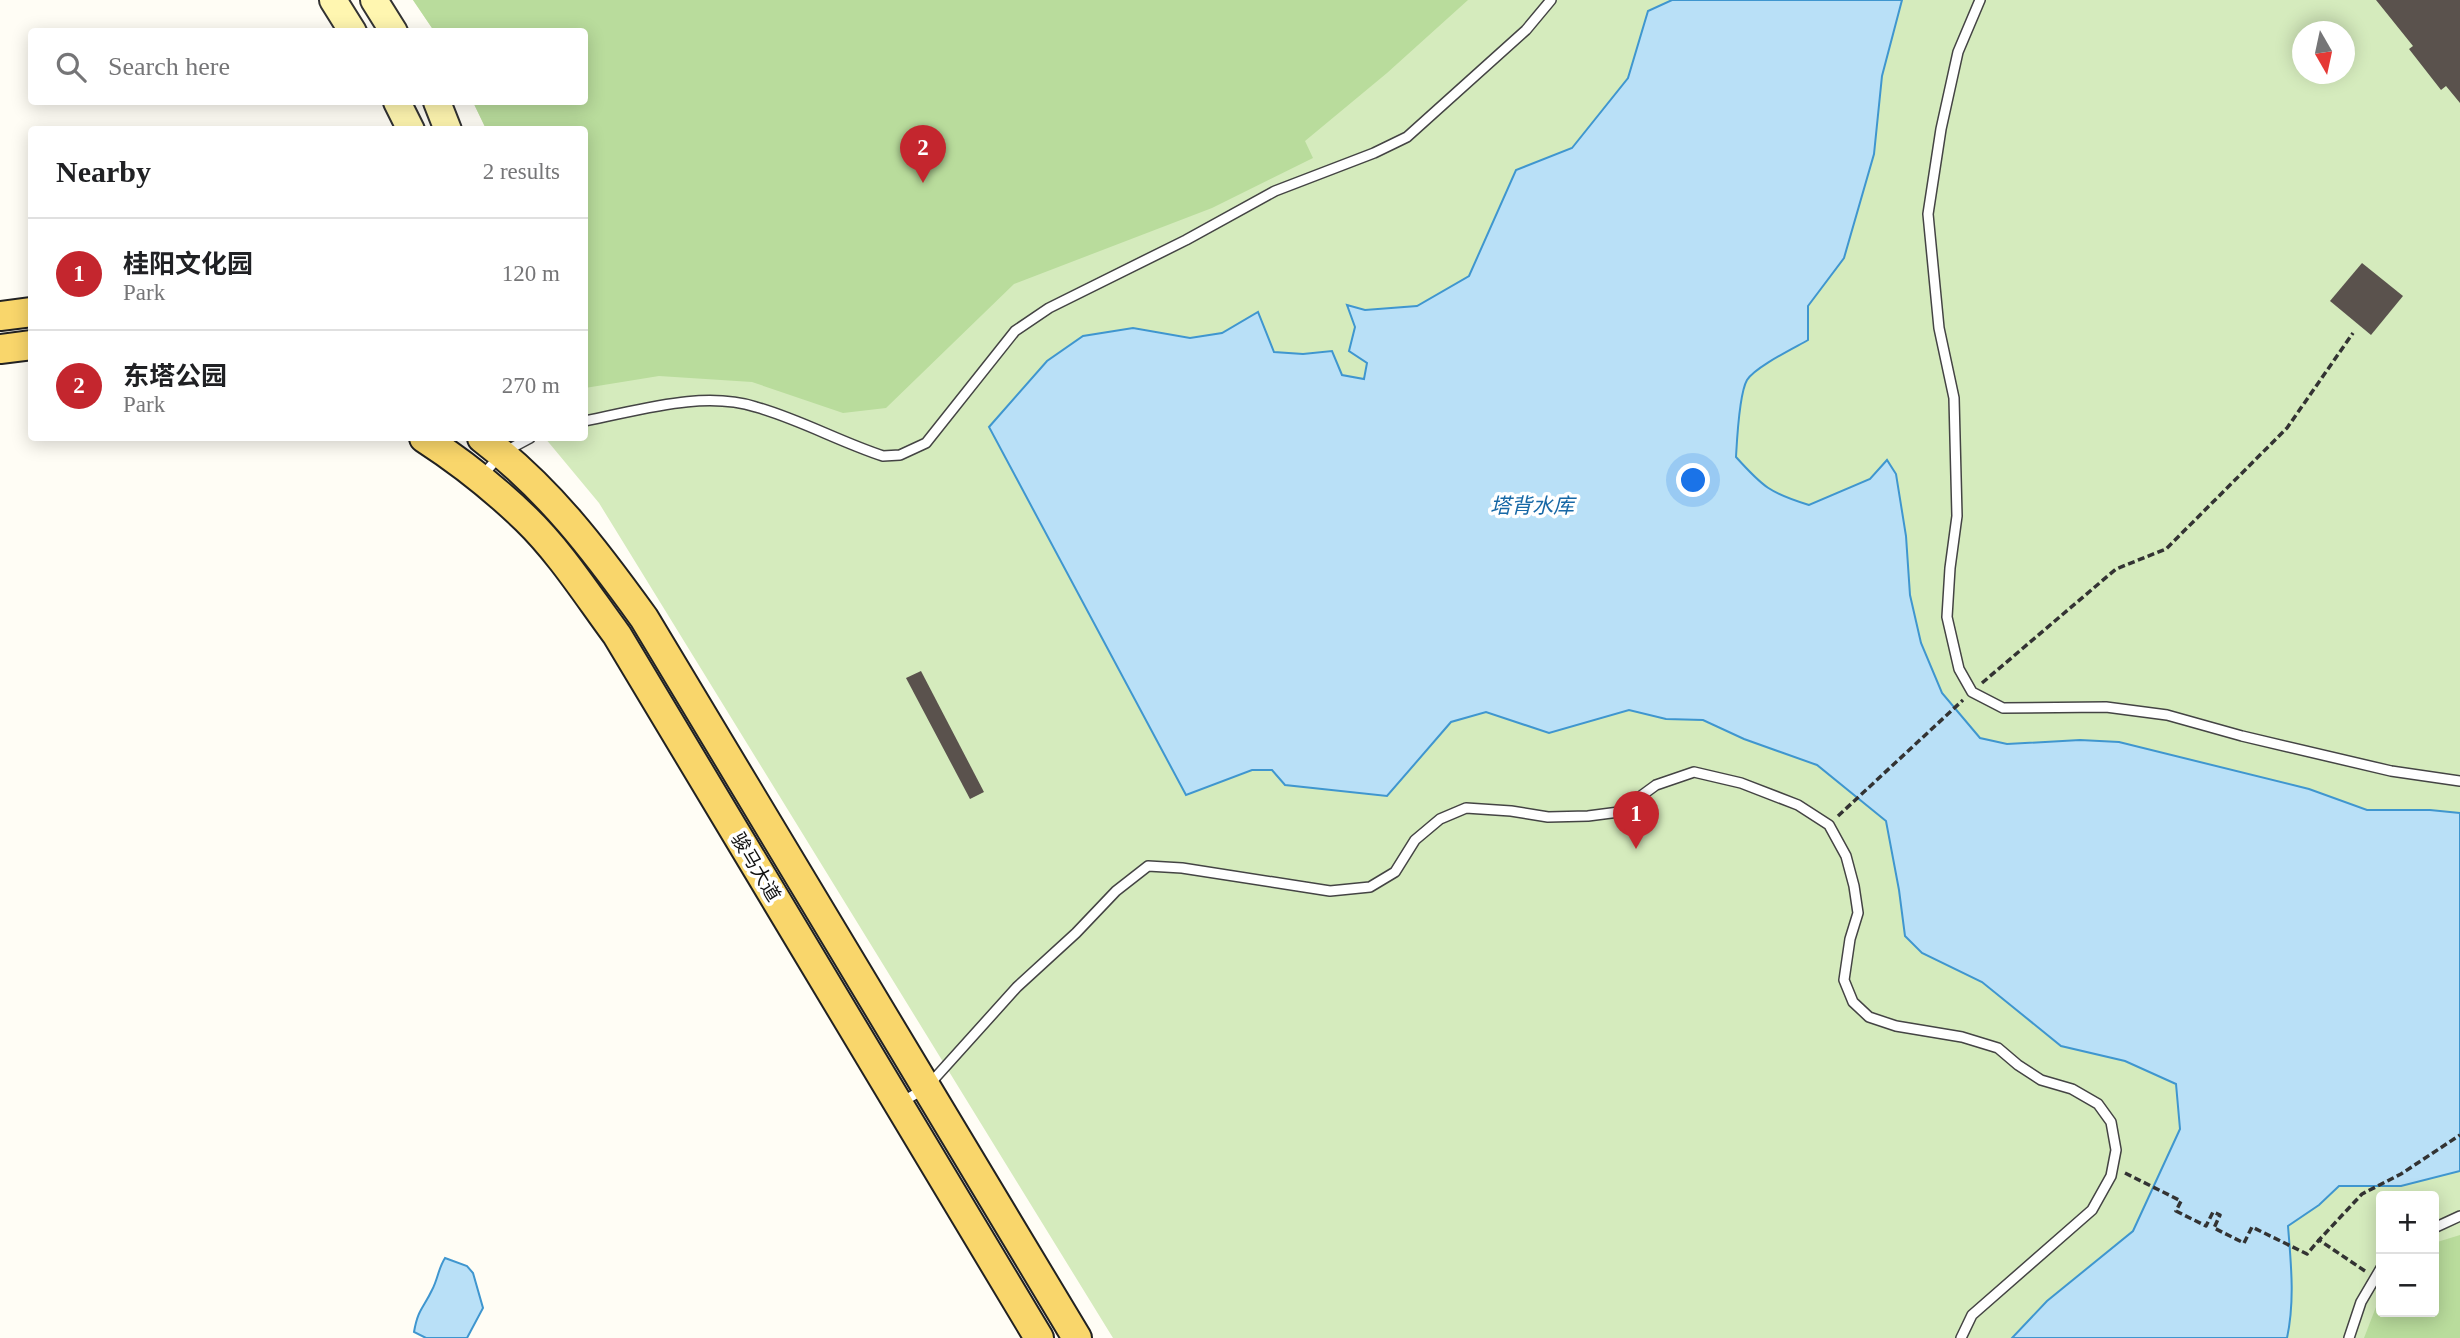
<!DOCTYPE html>
<html lang="en">
<head>
<meta charset="utf-8">
<style>
	:root { --surface:#fff; --page:#f6f6f6; --text:#202124; --muted:#757577; --line:#e0e0e0; --accent:#c4262e }
	body { margin:0; font-family:"Times New Roman","Noto Sans SC",serif; background:var(--page); color:var(--text) }
	.controls { position:absolute; right:21px; bottom:21px; display:grid; overflow:hidden; border-radius:7px; box-shadow:0 4px 18px #0003 }
	.controls button { width:63px; height:63px; display:grid; place-items:center; padding:0; border:0; border-bottom:2px solid var(--line); background:var(--surface); color:var(--text); font:35px sans-serif }
	.compass { position:absolute; left:2292px; top:21px; width:63px; height:63px; border-radius:50%; background:var(--surface); box-shadow:0 4px 18px #0003; rotate:171deg }
	.you { position:absolute; left:1694px; top:481px; width:24px; height:24px; margin:-18px; border:5px solid #fff; border-radius:50%; background:#1a73e8; box-shadow:0 0 0 10px #1a73e833 }
	.badge { display:grid; place-items:center; width:46px; height:46px; border-radius:50%; background:var(--accent); color:#fff; font-size:23px; font-weight:700 }
	.pin { position:absolute; translate:-50% -58px; filter:drop-shadow(0 2px 4px #0008) }
	.pin::after { content:''; position:absolute; top:37px; width:24px; height:21px; background:inherit; clip-path:polygon(0 0,100% 0,50% 100%) }
	.list { margin:0; padding:0; list-style:none }
	h2 { display:flex; justify-content:space-between; align-items:center; height:91px; margin:0; padding:0 28px; font-size:30px }
	h2 small { font-size:23px; font-weight:400; color:var(--muted) }
	.list li { display:grid; grid-template-columns:46px 1fr auto; gap:21px; align-items:center; box-sizing:border-box; height:112px; padding:0 28px; border-top:2px solid var(--line) }
	.list b { display:block; font-size:26px; white-space:nowrap }
	.list p { margin:0; font-size:23px; white-space:nowrap; color:var(--muted) }
	.list em { font-size:23px; font-style:normal; color:var(--muted) }
	.icon { flex:none; width:38px; height:38px; fill:none; stroke:currentColor; stroke-width:2; stroke-linecap:round; stroke-linejoin:round }
	.map { position:relative; flex:none; width:2460px; height:1338px; overflow:hidden }
	.search { position:absolute; background:var(--surface); box-shadow:0 4px 18px #0003; left:28px; top:28px; width:560px; height:77px; display:flex; align-items:center; gap:18px; box-sizing:border-box; padding:0 24px; border-radius:7px; color:var(--muted); font-size:26px }
	.panel { position:absolute; background:var(--surface); box-shadow:0 4px 18px #0003; left:28px; top:126px; width:560px; height:315px; border-radius:7px }
	.map>svg:first-child { display:block }
	.green { fill:#d5ebbd; fill-rule:evenodd }
	.forest { fill:#b9dc9c }
	.water { fill:#b9e0f7; stroke:#3f96cf; stroke-width:2 }
	.building { fill:#5a524d }
	.lines { fill:none; stroke-linecap:round; stroke-linejoin:round }
	.lane-casing { stroke:#444; stroke-width:12 }
	.secondary-casing { stroke:#333; stroke-width:30 }
	.primary-casing { stroke:#222; stroke-width:32 }
	.path { stroke:#333; stroke-width:3.5; stroke-dasharray:7 3.5; stroke-linecap:butt }
	.lane { stroke:#fff; stroke-width:9 }
	.secondary { stroke:#fff6b0; stroke-width:26 }
	.primary { stroke:#f9d66b; stroke-width:28 }
	.labels { text-anchor:middle; dominant-baseline:central; stroke-width:7; stroke-linejoin:round; paint-order:stroke }
	.street-label { font-size:19px; fill:#111; stroke:#fff }
	.water-label { font-size:21px; font-style:italic; fill:#1768a6; stroke:#fff }
</style>
</head>
<body>
<div class="map">
<svg width="2460" height="1338" viewBox="0 0 2460 1338">
	<rect width="100%" height="100%" fill="#fffdf5"/>
	<path class="green" d="M413 0H2460V1338H1113L599 503 545 438H584V130L486 129 473 102H584V32L434 31ZM2302 32H2344V74H2302ZM2381 1196H2434V1312H2381Z"/>
	<g class="forest">
		<polygon points="413,0 1468,0 1387,73 1305,141 1313,158 1212,208 1014,284 886,408 843,413 752,382 659,376 585,388 584,130 486,129 473,102 584,102 584,32 434,31"/>
		<polygon points="2460,1235 2460,1338 2364,1338 2381,1294 2381,1312 2434,1312 2434,1243"/>
	</g>
	<g class="water">
		<path d="M1672 0H1902L1882 76 1874 154 1844 258 1808 306V340C1794 348 1755 367 1747 380 1739 394 1737 440 1736 457 1763 487 1770 493 1809 505L1870 479 1887 460 1896 474 1906 536 1910 595 1921 643 1942 693 1980 738 2007 744 2080 740 2119 742 2309 789 2367 810H2430L2460 813V1171L2401 1186H2339L2319 1205 2288 1226C2291 1264 2295 1300 2287 1338H2012L2047 1301 2133 1231 2180 1129 2176 1084 2125 1061 2061 1046 1982 982 1922 953 1905 936 1899 890 1886 821 1817 765 1744 739 1703 720 1666 719 1629 710 1549 733 1486 712 1451 722 1387 796 1285 785 1272 770H1252L1186 795 989 427 1047 361 1083 336 1133 328 1190 338 1222 333 1258 312 1274 352 1303 354 1332 351 1342 375 1364 379 1367 363 1349 351 1355 327 1347 305 1365 310 1417 306 1469 276 1516 170 1572 148 1628 78 1648 11Z"/>
		<path d="M445 1258 467 1266 473 1273 483 1308 467 1338H426L414 1332C418 1309 423 1309 432 1290 438 1279 438 1269 445 1258Z"/>
	</g>
	<g class="building">
		<polygon points="2376,0 2460,0 2460,103 2446,86 2441,90 2409,49 2413,46"/>
		<polygon points="2362,263 2403,296 2371,335 2330,301"/>
		<polygon points="921,671 984,792 970,799 906,678"/>
	</g>
	<g class="lines">
		<g class="lane-casing">
			<g id="lane">
				<polyline points="1980,0 1958,52 1941,129 1928,214 1939,328 1954,398 1957,516 1950,568 1947,617 1959,669 1972,692 2003,708 2106,707 2167,715 2242,736 2391,771 2460,781"/>
				<path d="M584 421C638 411 702 390 756 407 799 419 840 442 883 456L900 455 926 443 1015 331 1049 308 1186 240 1275 191 1374 153 1407 137 1526 30 1551 0"/>
				<polyline points="483,475 502,453 530,438"/>
				<polyline points="900,1103 926,1088 1017,987 1076,933 1116,891 1148,866 1182,868 1330,891 1370,887 1395,872 1415,840 1440,819 1466,808 1511,811 1548,817 1588,816 1619,812 1656,785 1694,772 1741,783 1798,805 1829,825 1846,856 1854,886 1858,913 1850,939 1844,980 1853,1002 1869,1017 1896,1026 1962,1037 1998,1048 2018,1065 2041,1080 2072,1089 2098,1104 2111,1122 2116,1150 2111,1176 2092,1210 1972,1315 1961,1338"/>
				<polyline points="2434,1228 2460,1216"/>
				<polyline points="2349,1338 2361,1302 2381,1268"/>
			</g>
		</g>
		<g class="secondary-casing">
			<g id="secondary">
				<polyline points="333,0 353,32"/>
				<polyline points="374,0 394,32"/>
				<polyline points="397,102 411,130"/>
				<polyline points="437,102 448,130"/>
			</g>
		</g>
		<g class="primary-casing">
			<g id="primary">
				<polyline points="0,316 32,312"/>
				<polyline points="0,349 32,345"/>
				<path d="M424 438C461 462 495 489 526 519 561 553 588 596 617 635L1039 1338"/>
				<path d="M482 438C549 489 595 550 644 618L1077 1338"/>
			</g>
		</g>
		<g class="path">
			<polyline points="1982,683 2116,569 2166,549 2287,428 2353,333"/>
			<polyline points="1838,816 1963,700"/>
			<polyline points="2125,1173 2181,1201 2176,1211 2206,1226 2213,1212 2220,1215 2214,1228 2244,1243 2252,1227 2307,1254 2319,1240"/>
			<polyline points="2365,1271 2319,1240 2362,1194 2401,1174 2460,1135"/>
		</g>
		<use href="#lane" class="lane"/>
		<use href="#secondary" class="secondary"/>
		<use href="#primary" class="primary"/>
	</g>
	<g class="labels">
		<g class="street-label">
			<text transform="translate(756 867) rotate(59)">骏马大道</text>
		</g>
		<g class="water-label">
			<text x="1532" y="506">塔背水库</text>
		</g>
	</g>
</svg>
<div class="controls">
<button>+</button>
<button>−</button>
</div>
<svg class="compass" viewBox="-18 -18 36 36"><path d="M0-13l5 13h-10z" fill="#e53935"/><path d="M0 13l5-13h-10z" fill="#757577"/></svg>
<div class="you"></div>
<div class="pin badge" style="left:1636px;top:849px">1</div>
<div class="pin badge" style="left:923px;top:183px">2</div>
<div class="search"><svg class="icon" aria-label="search" viewBox="0 0 24 24"><circle cx="10" cy="10" r="6"/><path d="M15 15l6 6"/></svg>Search here</div>
<section class="panel">
<h2>Nearby<small>2 results</small></h2>
<ul class="list">
<li><span class="badge">1</span><div><b>桂阳文化园</b><p>Park</p></div><em>120 m</em></li>
<li><span class="badge">2</span><div><b>东塔公园</b><p>Park</p></div><em>270 m</em></li>
</ul>
</section>
</div>
</body>
</html>
